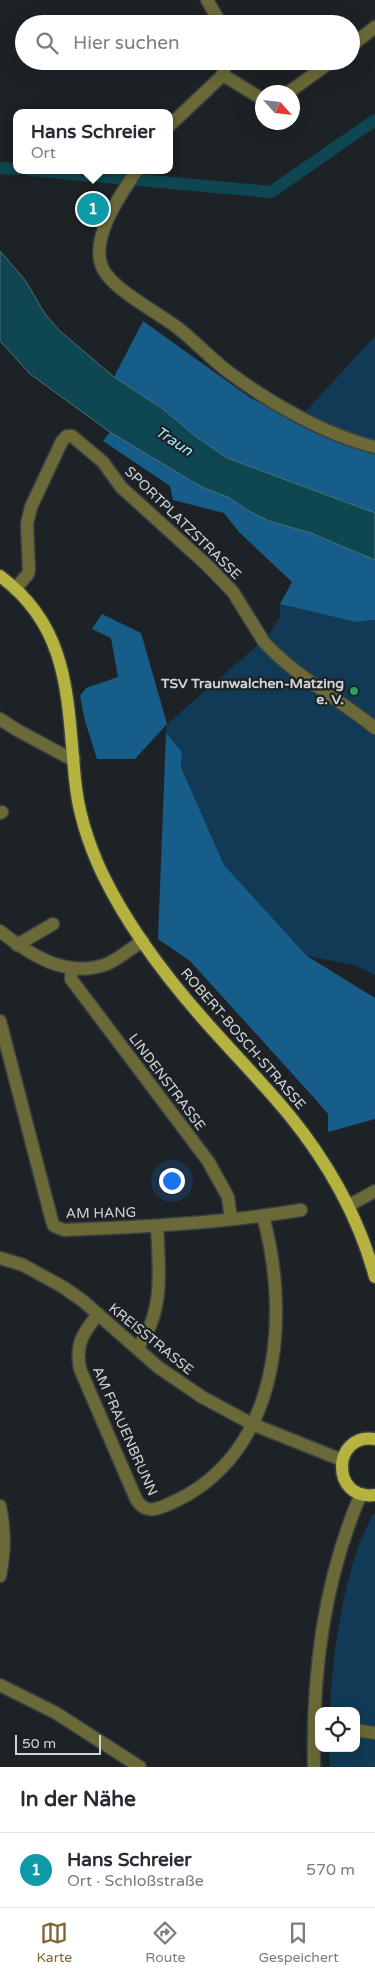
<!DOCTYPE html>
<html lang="de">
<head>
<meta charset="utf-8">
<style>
	:root { --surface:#fff; --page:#f2f2f3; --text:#2b2b33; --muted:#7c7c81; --line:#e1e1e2; --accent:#826337 }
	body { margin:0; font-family:"Varela Round",sans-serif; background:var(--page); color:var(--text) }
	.controls { position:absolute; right:15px; bottom:15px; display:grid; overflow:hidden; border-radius:10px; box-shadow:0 5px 20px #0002 }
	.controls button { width:45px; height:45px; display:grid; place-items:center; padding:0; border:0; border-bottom:1px solid var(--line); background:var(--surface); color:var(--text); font:25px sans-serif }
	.compass { position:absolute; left:255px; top:85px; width:45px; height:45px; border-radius:50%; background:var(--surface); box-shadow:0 5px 20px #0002; rotate:117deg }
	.scale { position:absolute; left:15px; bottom:12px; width:86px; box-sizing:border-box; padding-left:5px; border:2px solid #d2d5d8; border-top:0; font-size:14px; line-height:18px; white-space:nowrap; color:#d2d5d8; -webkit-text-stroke:4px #1d2226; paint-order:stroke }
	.you { position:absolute; left:171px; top:1180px; width:18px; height:18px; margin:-12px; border:4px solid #fff; border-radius:50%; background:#1a73e8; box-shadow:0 0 0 8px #1a73e833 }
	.badge { display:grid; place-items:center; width:32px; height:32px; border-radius:50%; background:var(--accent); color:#fff; font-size:16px; font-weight:700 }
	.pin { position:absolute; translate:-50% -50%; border:2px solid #fff; box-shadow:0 1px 5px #0006 }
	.popup { position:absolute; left:13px; top:109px; width:160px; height:65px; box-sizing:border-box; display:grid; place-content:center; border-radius:10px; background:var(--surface); filter:drop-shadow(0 1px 4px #0005); font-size:16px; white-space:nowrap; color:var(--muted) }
	.popup b { font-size:19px; color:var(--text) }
	.popup::after { content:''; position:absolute; left:50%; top:100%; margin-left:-10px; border:10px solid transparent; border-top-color:var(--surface) }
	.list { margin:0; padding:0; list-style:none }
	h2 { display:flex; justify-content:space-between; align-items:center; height:65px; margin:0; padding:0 20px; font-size:21px }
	h2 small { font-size:16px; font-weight:400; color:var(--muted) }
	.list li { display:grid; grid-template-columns:32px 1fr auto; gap:15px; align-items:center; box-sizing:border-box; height:75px; padding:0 20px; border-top:1px solid var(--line) }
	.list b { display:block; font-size:19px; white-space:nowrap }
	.list p { margin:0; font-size:16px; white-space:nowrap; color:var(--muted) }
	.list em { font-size:16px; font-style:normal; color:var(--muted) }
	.icon { flex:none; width:28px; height:28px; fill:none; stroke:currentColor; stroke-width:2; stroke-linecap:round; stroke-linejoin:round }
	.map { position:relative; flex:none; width:375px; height:1767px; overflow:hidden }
	.search { position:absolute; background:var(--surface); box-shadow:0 5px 20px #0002; left:15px; right:15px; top:15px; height:55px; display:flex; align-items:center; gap:12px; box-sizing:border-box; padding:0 18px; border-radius:28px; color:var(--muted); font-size:19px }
	.sheet { height:140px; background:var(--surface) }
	nav { display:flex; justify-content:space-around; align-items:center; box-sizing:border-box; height:70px; border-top:1px solid var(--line); background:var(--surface); font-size:14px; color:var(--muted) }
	nav a { display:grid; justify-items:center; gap:2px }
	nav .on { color:var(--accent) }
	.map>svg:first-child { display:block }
	.green { fill:#103a56 }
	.forest { fill:#175d89 }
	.water { fill:#0e4751; stroke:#49727a }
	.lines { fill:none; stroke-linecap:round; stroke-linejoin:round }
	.canal { stroke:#0e4751; stroke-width:12 }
	.minor-casing { stroke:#3a3f42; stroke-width:15 }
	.major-casing { stroke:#3a3f42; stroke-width:15 }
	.minor { stroke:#6a6937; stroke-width:12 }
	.major { stroke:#b6b240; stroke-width:12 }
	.leisure-dot { fill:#2e9e5b; stroke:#1d2226; stroke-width:2 }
	.labels { text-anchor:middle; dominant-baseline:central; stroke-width:4.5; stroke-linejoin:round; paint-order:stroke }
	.street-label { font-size:14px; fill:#d2d5d8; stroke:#1d2226 }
	.poi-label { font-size:14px; font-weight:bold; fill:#d2d5d8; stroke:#1d2226; text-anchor:end }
	.water-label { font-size:15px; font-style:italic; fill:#a2edfc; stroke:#1d2226 }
</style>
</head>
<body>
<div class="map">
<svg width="375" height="1767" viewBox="0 0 375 1767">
	<rect width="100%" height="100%" fill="#1d2226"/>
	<g class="green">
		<polygon points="375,336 375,444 304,413"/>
		<polygon points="280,604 356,622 375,620 375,975 354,965 307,956 224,865 181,766 182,752 166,733 167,724 267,637 280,617"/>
		<path d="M375 1513V1727L356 1724V1711H330C332 1661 339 1612 353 1563 357 1547 365 1532 371 1517Z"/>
		<polygon points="356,1736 375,1738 375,1767 330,1767 329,1748 356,1748"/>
	</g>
	<g class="forest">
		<polygon points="143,321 252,399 375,448 375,513 227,458 195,436 163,409 114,377"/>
		<polygon points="110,432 202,487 230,498 247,510 269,521 311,533 375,560 375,620 356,622 280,604 292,582 239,532 224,513 173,500 170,486 103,441"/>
		<polygon points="102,614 141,633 167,724 135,759 97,759 85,721 80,696 86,688 118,677 111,638 92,629"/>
		<polygon points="166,733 182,752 181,767 224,865 307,956 375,998 375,1119 328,1132 328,1114 316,1100 190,961 158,939"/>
	</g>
	<polygon class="water" points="0,251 25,280 45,314 60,331 114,377 163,409 195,436 227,458 375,513 375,560 311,533 269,521 247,510 230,498 202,487 165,465 110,432 30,374 0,341"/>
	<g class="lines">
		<g class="canal">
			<polyline points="0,168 17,169"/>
			<polyline points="29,170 271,192 375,120"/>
		</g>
		<g class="minor-casing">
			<g id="minor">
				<polyline points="207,0 221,24"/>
				<polyline points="351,46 375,27"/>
				<polyline points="223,75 259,97 262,98"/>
				<polyline points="289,92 332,61"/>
				<polyline points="169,126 223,75 225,61"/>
				<path d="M137 170C121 194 90 237 102 267 111 289 159 313 178 328 196 342 212 360 230 373 270 403 326 435 375 447"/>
				<path d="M15 589 28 574 29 570 27 524 31 507 62 441 67 436H72L103 462 121 487 208 566 233 592 264 642C295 676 339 699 375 728"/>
				<polyline points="0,719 17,730 71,759 74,758"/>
				<polyline points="0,813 2,812"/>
				<path d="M0 931C30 955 67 979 107 964 119 959 131 948 143 941"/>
				<polyline points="17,945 53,924"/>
				<polyline points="72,968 71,979 208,1161 228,1197 231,1219"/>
				<path d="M0 1021 52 1221 54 1226 64 1230C143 1227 222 1223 301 1210"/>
				<polyline points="348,1206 375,1191"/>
				<polyline points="0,1258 23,1265 63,1287 83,1301 158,1367 202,1397 252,1424 342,1460"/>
				<path d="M98 1314C83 1333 75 1344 80 1369L136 1499C145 1514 156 1510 169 1504 280 1456 291 1319 263 1216"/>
				<path d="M137 1348C165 1313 159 1269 157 1226"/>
				<path d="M0 1506C5 1532 5 1550 0 1576"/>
				<polyline points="0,1685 56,1713 140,1767"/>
				<polyline points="356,1730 375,1733"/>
				<path d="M314 1767C312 1675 324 1579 361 1494"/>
			</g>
		</g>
		<g class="major-casing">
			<g id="major">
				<path d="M0 576C71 628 67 701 75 779 78 813 88 843 102 873 128 927 166 977 205 1021 233 1053 263 1083 290 1116 328 1163 359 1218 375 1277"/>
				<path d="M375 1439C331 1433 331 1501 375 1495"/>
			</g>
		</g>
		<use href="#minor" class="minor"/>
		<use href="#major" class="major"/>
	</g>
	<circle class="leisure-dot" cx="354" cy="691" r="5"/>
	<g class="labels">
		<g class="street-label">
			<text transform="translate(183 523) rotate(44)">SPORTPLATZSTRASSE</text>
			<text transform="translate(243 1039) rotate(49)">ROBERT-BOSCH-STRASSE</text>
			<text transform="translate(167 1082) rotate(53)">LINDENSTRASSE</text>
			<text transform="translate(101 1213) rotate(-1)">AM HANG</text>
			<text transform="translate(151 1339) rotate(39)">KREISSTRASSE</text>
			<text transform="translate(125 1431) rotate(66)">AM FRAUENBRUNN</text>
		</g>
		<g class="poi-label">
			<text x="344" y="683">TSV Traunwalchen-Matzing<tspan x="344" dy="16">e. V.</tspan></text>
		</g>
		<g class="water-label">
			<text transform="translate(174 441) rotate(33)">Traun</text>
		</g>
	</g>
</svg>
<div class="controls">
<button><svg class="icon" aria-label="locate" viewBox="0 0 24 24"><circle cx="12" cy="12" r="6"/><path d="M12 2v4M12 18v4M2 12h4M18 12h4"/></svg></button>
</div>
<svg class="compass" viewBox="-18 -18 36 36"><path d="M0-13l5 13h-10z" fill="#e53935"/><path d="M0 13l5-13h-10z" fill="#7c7c81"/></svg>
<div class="scale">50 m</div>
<div class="you"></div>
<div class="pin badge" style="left:93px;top:209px;background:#0f9aa8">1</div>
<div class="popup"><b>Hans Schreier</b>Ort</div>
<div class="search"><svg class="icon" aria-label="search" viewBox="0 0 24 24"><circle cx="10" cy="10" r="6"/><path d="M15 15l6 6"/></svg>Hier suchen</div>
</div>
<section class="sheet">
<h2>In der Nähe<small></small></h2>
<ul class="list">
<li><span class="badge" style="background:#0f9aa8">1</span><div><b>Hans Schreier</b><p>Ort · Schloßstraße</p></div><em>570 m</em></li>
</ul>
</section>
<nav>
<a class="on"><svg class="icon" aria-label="map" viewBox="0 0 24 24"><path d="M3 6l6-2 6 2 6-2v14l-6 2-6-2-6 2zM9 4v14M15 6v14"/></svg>Karte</a>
<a><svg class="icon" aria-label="directions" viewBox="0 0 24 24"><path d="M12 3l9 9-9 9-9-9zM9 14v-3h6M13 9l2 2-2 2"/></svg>Route</a>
<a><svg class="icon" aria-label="saved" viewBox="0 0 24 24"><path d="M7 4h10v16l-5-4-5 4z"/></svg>Gespeichert</a>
</nav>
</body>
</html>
